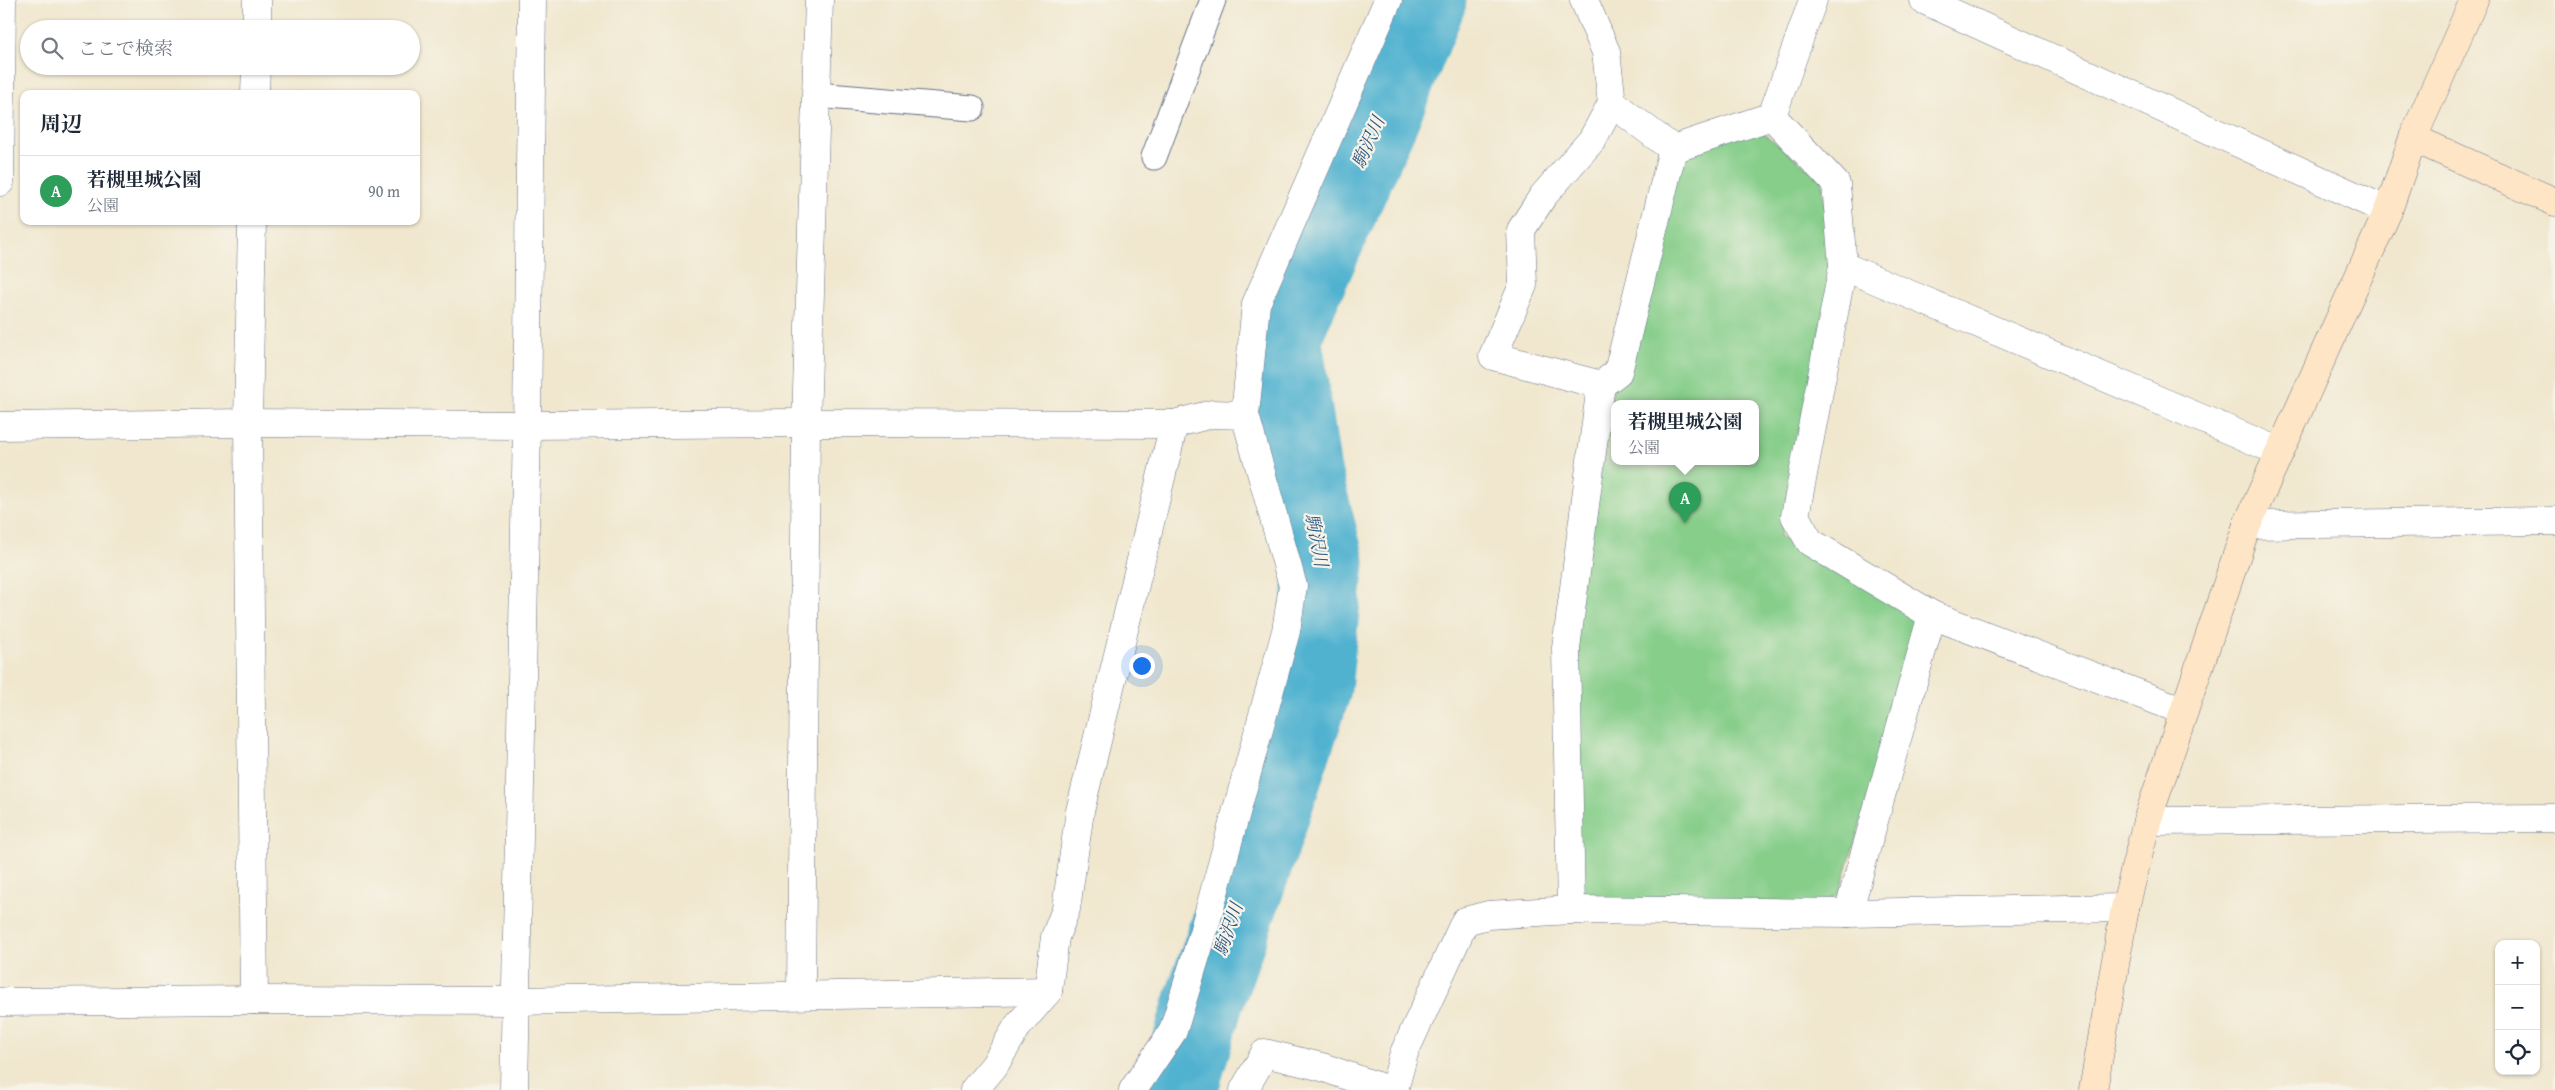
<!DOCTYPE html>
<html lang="ja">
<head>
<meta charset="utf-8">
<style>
	:root { --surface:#fff; --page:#f6f6f7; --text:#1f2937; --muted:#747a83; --line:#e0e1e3; --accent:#ea580c }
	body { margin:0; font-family:"Gentium Book Plus","Noto Serif JP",serif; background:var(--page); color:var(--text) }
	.controls { position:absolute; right:15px; bottom:15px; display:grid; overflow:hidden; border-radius:10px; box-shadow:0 1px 4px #0004 }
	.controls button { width:45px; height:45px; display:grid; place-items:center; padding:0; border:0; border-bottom:1px solid var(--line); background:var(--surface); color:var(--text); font:25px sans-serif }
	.you { position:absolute; left:1141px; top:665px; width:18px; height:18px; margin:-12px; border:4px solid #fff; border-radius:50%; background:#1a73e8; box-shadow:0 0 0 8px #1a73e833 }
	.badge { display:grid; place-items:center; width:32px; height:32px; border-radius:50%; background:var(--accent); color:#fff; font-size:16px; font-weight:700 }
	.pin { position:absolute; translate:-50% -41px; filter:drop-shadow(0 1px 2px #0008) }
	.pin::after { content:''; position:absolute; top:26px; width:18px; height:15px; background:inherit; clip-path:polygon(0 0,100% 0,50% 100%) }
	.popup { position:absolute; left:1611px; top:400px; width:148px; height:65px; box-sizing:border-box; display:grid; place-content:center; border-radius:10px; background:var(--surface); filter:drop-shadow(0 1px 4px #0005); font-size:16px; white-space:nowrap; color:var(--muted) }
	.popup b { font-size:19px; color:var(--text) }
	.popup::after { content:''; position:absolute; left:50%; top:100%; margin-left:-10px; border:10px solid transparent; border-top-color:var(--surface) }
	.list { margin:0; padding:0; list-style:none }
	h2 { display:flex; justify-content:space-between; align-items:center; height:65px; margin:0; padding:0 20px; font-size:21px }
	h2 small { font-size:16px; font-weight:400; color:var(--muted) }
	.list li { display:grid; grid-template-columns:32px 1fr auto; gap:15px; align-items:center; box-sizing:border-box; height:70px; padding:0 20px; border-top:1px solid var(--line) }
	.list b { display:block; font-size:19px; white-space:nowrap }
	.list p { margin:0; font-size:16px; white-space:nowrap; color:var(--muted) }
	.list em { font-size:16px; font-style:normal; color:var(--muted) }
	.icon { flex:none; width:28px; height:28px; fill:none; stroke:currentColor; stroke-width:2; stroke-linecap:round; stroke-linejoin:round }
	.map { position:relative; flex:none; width:2555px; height:1090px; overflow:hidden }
	.search { position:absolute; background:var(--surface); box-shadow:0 1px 4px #0004; left:20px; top:20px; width:400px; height:55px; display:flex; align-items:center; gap:12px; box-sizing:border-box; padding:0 18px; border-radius:28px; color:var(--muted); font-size:19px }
	.panel { position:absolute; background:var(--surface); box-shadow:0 1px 4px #0004; left:20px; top:90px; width:400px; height:135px; border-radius:10px }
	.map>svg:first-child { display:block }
	.park { fill:#86ce8a; stroke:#507e74; fill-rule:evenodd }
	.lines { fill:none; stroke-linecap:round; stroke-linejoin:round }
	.river { stroke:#51b2d0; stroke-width:79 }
	.lane-casing { stroke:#666f85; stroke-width:27 }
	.street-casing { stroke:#666f85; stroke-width:29 }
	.secondary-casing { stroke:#666f85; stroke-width:29 }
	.lane { stroke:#fff; stroke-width:25 }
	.street { stroke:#fff; stroke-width:28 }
	.secondary { stroke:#fde5c5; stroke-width:28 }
	.labels { text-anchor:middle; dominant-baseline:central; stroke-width:4.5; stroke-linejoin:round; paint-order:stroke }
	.water-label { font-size:18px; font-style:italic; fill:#2b5680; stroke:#f7f3e8 }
</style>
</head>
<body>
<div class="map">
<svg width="2555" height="1090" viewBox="0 0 2555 1090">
	<rect width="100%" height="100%" fill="#f7f3e8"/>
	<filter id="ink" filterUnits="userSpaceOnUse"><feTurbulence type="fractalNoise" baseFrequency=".02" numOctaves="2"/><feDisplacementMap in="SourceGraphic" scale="10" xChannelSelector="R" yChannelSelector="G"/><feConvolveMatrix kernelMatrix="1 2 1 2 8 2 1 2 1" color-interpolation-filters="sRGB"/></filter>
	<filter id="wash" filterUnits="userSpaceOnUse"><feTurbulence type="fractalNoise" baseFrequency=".0096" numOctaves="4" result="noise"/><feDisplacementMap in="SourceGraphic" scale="20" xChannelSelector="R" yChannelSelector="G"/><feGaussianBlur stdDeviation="1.12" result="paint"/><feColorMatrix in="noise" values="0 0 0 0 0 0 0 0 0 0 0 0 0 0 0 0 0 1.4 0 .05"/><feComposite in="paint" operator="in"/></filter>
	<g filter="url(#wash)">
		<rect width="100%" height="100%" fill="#f0e7ce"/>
		<path class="park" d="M1755 127 1822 179 1831 273 1780 536 1907 603 1918 635 1839 894 1817 908 1596 910 1571 890 1572 645 1607 405 1673 149ZM1615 404H1755V462H1615Z"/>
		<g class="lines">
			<polyline class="river" points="1178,1090 1205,998 1263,835 1312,688 1325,562 1302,473 1282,335 1381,114 1427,0"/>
		</g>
	</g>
	<g filter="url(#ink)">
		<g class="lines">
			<g class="lane-casing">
				<g id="lane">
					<polyline points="816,95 972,108"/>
					<polyline points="1154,157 1213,0"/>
				</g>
			</g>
			<g class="street-casing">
				<g id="street">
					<polyline points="1584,0 1606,52 1612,103 1592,140 1543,196 1521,230 1523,285 1493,356 1601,385"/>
					<polyline points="1813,0 1772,116 1836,184 1843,266"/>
					<polyline points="1924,0 2388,211"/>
					<polyline points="257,29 257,0"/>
					<polyline points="255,94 256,66"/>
					<polyline points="1673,149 1772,116"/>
					<polyline points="0,182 2,0"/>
					<polyline points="252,221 248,423 254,1000"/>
					<polyline points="1174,424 1212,414 1245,415"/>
					<polyline points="0,426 248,423 527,425 806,423 1174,424 1080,811 1066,909 1055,937 1048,991 1017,1027 994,1066 974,1090"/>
					<polyline points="2247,525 2555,521"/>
					<polyline points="2184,711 1932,615 1810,542 1795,516 1843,266 2278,451"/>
					<polyline points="2147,821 2555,818"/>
					<polyline points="1571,910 1566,648 1601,385 1618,372 1673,149 1612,103"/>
					<polyline points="1848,913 1932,615"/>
					<polyline points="801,995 806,423 819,0"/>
					<polyline points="0,1002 254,1000 515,1001 1048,991"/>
					<polyline points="514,1090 527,425 532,0"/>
					<polyline points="1133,1090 1173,1031 1203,933 1286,631 1293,586 1245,415 1256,304 1388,0"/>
					<polyline points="1244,1090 1265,1053 1322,1067 1388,1090"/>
					<polyline points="1394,1090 1404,1053 1465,921 1488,915 1571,910 1848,913 2125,908"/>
				</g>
			</g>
			<g class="secondary-casing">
				<g id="secondary">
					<polyline points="2413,138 2555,202"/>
					<polyline points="2093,1090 2125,908 2147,821 2247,525 2388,211 2413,138 2474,0"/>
				</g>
			</g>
			<use href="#lane" class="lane"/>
			<use href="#street" class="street"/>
			<use href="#secondary" class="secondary"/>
		</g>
	</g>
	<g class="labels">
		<g class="water-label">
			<text transform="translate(1368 142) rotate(-66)">駒沢川</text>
			<text transform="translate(1317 540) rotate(79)">駒沢川</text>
			<text transform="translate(1228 929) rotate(-71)">駒沢川</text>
		</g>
	</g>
</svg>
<div class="controls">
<button>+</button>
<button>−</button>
<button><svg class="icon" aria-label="locate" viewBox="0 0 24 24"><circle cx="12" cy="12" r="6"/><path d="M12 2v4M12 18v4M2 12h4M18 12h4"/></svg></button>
</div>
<div class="you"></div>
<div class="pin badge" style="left:1685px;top:523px;background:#2e9e5b">A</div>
<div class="popup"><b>若槻里城公園</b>公園</div>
<div class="search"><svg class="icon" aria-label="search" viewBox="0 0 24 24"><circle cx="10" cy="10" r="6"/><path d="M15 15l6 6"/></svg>ここで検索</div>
<section class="panel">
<h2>周辺<small></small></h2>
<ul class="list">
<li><span class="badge" style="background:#2e9e5b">A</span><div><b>若槻里城公園</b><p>公園</p></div><em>90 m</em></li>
</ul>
</section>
</div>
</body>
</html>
